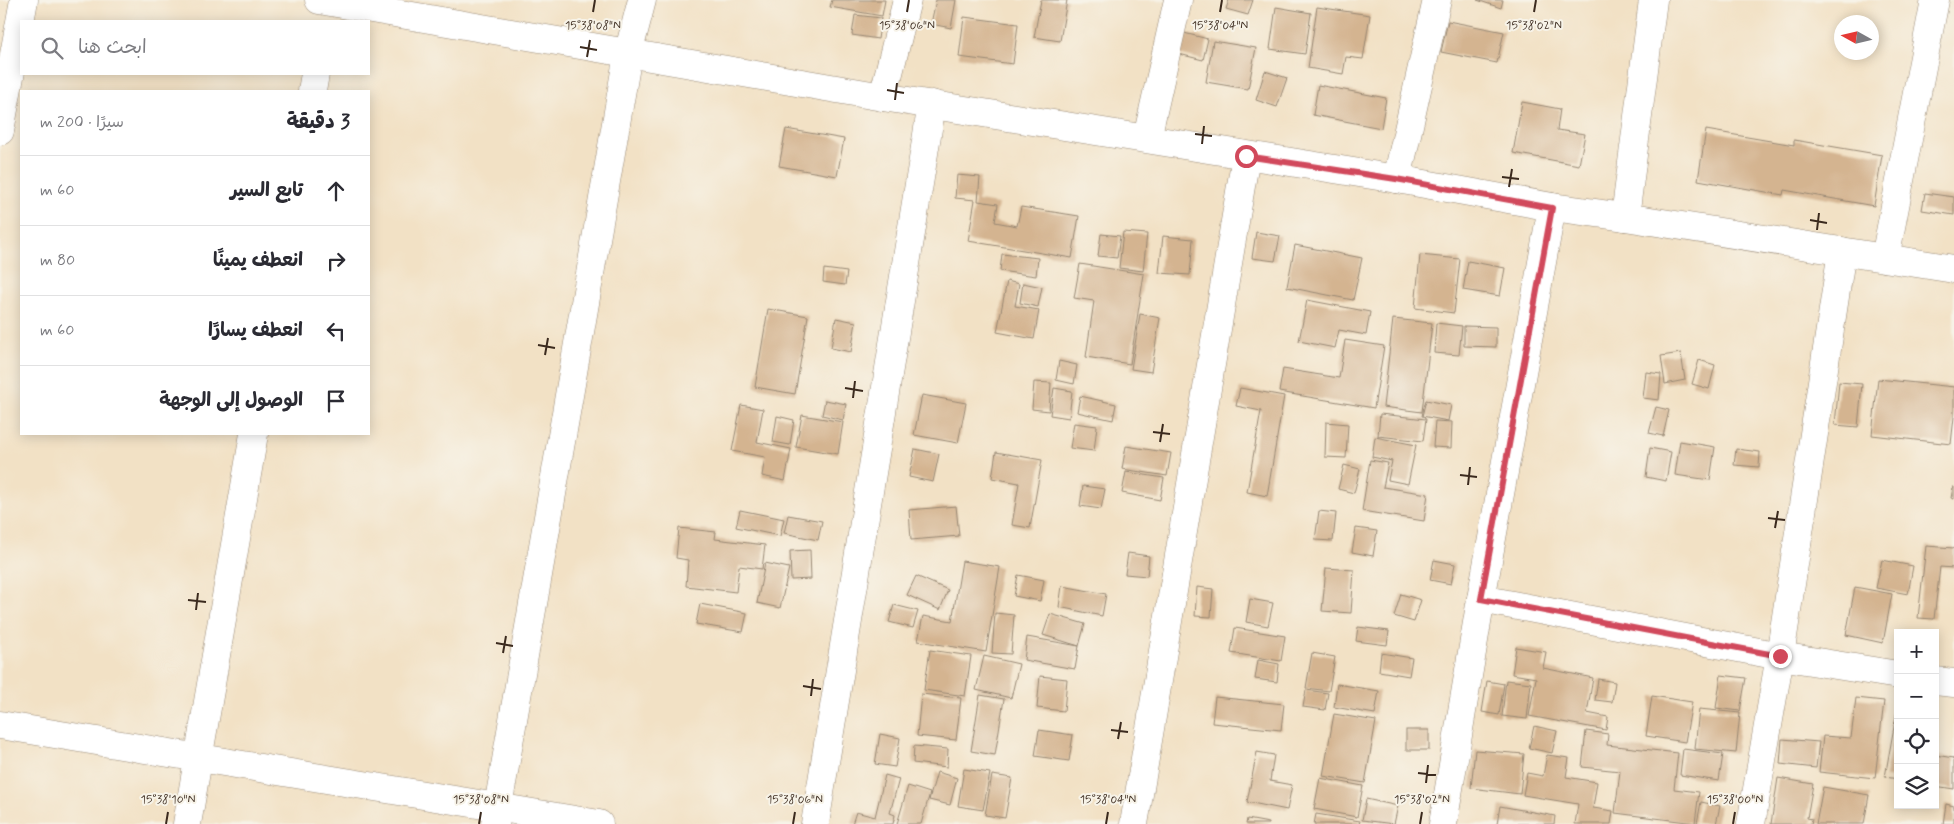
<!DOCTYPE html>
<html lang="ar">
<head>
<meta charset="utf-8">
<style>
	:root { --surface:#fff; --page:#f7f7f7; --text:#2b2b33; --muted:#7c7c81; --line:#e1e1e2 }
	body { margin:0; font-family:Mynerve,"Playpen Sans Arabic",sans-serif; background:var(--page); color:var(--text); direction:rtl }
	.controls { position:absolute; right:15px; bottom:15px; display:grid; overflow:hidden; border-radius:0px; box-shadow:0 2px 12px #0003 }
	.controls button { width:45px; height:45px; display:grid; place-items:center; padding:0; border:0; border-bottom:1px solid var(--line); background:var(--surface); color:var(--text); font:25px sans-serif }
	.compass { position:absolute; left:1834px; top:15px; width:45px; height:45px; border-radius:50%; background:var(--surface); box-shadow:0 2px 12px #0003; rotate:278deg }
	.stop { position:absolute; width:15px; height:15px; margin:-11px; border:4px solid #d1495b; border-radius:50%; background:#fff }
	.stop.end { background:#d1495b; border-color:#fff; box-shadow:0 1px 5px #0008 }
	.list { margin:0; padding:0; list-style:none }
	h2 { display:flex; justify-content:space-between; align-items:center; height:65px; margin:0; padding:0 20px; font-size:21px }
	h2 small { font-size:16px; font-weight:400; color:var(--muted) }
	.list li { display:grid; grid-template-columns:32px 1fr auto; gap:15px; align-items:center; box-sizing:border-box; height:70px; padding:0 20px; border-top:1px solid var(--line) }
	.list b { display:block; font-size:19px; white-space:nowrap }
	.list em { font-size:16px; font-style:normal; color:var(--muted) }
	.icon { flex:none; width:28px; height:28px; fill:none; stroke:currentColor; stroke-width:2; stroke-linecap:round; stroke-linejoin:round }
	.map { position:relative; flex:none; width:1954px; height:824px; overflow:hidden; direction:ltr }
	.search { position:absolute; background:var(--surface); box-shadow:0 2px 12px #0003; left:20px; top:20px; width:350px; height:55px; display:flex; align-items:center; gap:12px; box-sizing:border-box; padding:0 18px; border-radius:0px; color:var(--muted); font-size:19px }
	.panel { position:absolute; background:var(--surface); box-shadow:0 2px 12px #0003; left:20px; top:90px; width:350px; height:345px; border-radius:0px; direction:rtl }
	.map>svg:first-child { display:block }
	.building { fill:#d4b490 }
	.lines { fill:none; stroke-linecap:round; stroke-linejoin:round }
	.minor-casing { stroke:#968672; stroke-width:29 }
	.minor { stroke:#fff; stroke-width:28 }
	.route { stroke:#d1495b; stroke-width:6 }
	.ticks { fill:none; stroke:#3b2a1e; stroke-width:2 }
	.ticks-label { font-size:12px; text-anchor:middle; fill:#3b2a1e; stroke:#f7f3e8; stroke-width:4; stroke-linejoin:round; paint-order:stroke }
</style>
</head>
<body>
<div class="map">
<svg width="1954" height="824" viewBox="0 0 1954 824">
	<rect width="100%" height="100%" fill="#f7f3e8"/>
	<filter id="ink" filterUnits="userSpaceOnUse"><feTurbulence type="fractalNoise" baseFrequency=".02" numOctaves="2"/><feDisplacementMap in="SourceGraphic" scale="10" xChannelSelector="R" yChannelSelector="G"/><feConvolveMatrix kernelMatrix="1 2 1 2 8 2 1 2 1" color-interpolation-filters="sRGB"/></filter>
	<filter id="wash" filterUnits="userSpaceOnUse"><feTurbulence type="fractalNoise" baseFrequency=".0096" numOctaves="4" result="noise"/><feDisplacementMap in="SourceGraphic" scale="20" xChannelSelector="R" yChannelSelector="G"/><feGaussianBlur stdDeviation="1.12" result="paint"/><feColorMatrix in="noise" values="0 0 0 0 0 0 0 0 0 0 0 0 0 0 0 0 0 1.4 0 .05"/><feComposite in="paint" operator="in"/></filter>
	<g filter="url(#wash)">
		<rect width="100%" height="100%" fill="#f2e1c5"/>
		<g id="blocks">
			<g class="building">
				<polygon points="832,0 885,0 882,16 830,7"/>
				<polygon points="936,0 956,0 951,28 931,24"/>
				<polygon points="1041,0 1067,0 1060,41 1034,37"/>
				<polygon points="1229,0 1253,0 1248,15 1226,9"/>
				<polygon points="1477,0 1503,0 1501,8"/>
				<polygon points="1276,7 1311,13 1305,54 1270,49"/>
				<polygon points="1317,7 1370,15 1363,59 1346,57 1343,74 1308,68"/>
				<polygon points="855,15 881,18 878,39 852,35"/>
				<polygon points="964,17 1018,24 1013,64 959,57"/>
				<polygon points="1448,21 1504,32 1497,63 1441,52"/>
				<polygon points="1184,33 1208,39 1203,60 1179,54"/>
				<polygon points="1213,41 1256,48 1248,89 1206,82"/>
				<polygon points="1265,71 1287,78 1277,107 1256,100"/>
				<polygon points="1318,85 1386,98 1381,128 1313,115"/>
				<polygon points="1522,102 1560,109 1557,130 1585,134 1579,165 1513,153"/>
				<polygon points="786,129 844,139 837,176 779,166"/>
				<polygon points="1706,130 1794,145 1794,140 1882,155 1874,206 1784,190 1783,195 1698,180"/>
				<polygon points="957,175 980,177 978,201 998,204 995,222 1017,226 1021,207 1079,216 1072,258 968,241 975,200 955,198"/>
				<polygon points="1925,193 1954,197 1954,215 1922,210"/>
				<polygon points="1123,232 1147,234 1143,271 1119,268"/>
				<polygon points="1256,232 1280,236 1275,261 1252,258"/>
				<polygon points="1101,234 1120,236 1117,258 1098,256"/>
				<polygon points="1163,236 1193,239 1190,275 1159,273"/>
				<polygon points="1295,245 1362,258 1353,300 1287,287"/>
				<polygon points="1002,254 1038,258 1036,276 1000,271"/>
				<polygon points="1420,255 1460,259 1454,313 1415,308"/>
				<polygon points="1468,261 1505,268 1500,296 1463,290"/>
				<polygon points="1080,264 1144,274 1130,364 1086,357 1094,301 1074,298"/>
				<polygon points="824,269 847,272 845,285 823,282"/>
				<polygon points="1007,281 1019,284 1015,306 1039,310 1034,339 997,332"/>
				<polygon points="1023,283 1042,287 1038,307 1020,303"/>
				<polygon points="1307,300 1370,312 1366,335 1339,330 1335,348 1299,341"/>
				<polygon points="768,309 808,316 795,394 755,387"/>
				<polygon points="1140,314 1160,318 1151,372 1131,369"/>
				<polygon points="836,318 856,322 851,352 831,348"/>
				<polygon points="1393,319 1432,323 1422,412 1383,407"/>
				<polygon points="1436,323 1462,326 1459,355 1434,353"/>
				<polygon points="1464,326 1496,327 1496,347 1464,346"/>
				<polygon points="1345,340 1384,346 1374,408 1279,392 1283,369 1339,378"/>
				<polygon points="1681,353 1685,380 1665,384 1661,356"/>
				<polygon points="1699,360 1715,365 1709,389 1692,384"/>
				<polygon points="1059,361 1077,365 1074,384 1056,380"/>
				<polygon points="1646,372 1661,374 1659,400 1643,398"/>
				<polygon points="1878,379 1954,387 1954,417 1951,444 1872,435"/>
				<polygon points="1034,382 1051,383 1049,411 1032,409"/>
				<polygon points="1839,382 1862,384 1858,427 1835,425"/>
				<polygon points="1054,388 1072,391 1069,418 1050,415"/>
				<polygon points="1240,388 1284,396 1267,496 1247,492 1261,411 1236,406"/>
				<polygon points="922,395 966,403 958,443 914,435"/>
				<polygon points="1080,396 1116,404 1113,420 1077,412"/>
				<polygon points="825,400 846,404 843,420 822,415"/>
				<polygon points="1426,400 1451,405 1448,421 1422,416"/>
				<polygon points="741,405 763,409 757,442 791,449 785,481 762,476 765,457 732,451"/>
				<polygon points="1656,407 1669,410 1663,436 1649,433"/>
				<polygon points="1380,414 1426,419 1423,441 1378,436"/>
				<polygon points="802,415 843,422 838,454 796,447"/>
				<polygon points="777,416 794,420 790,445 773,442"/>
				<polygon points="1435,421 1452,422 1451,448 1433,447"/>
				<polygon points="1326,422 1348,424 1346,458 1325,457"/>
				<polygon points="1074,423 1097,426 1094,451 1070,448"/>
				<polygon points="1375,437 1416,445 1408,484 1388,480 1392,461 1372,457"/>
				<polygon points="1680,441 1715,447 1710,480 1675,475"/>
				<polygon points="1126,446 1171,453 1167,476 1122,469"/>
				<polygon points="1650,448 1671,452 1666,481 1646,477"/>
				<polygon points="915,449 939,454 933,482 909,477"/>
				<polygon points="1736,449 1760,452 1759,467 1734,465"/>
				<polygon points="996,452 1042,460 1030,528 1012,525 1019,483 992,478"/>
				<polygon points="1370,460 1388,463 1383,487 1428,494 1424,521 1362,511"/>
				<polygon points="1344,465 1360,469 1354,493 1338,489"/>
				<polygon points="1126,472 1164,478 1160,500 1122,493"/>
				<polygon points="1083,486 1105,489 1101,509 1080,506"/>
				<polygon points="1953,487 1954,487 1954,499 1951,498"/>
				<polygon points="956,506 959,536 911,540 909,510"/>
				<polygon points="740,510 784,519 780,536 736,527"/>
				<polygon points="1319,511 1336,513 1333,541 1315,540"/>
				<polygon points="788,515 822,521 818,540 784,533"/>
				<polygon points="679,528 716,532 715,539 765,545 762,569 739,566 736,592 686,586 688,560 676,558"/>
				<polygon points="1356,528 1377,531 1373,556 1352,552"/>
				<polygon points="1926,546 1954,548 1954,568 1940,567 1934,619 1918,618"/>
				<polygon points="810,550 811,579 791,580 790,551"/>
				<polygon points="1128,553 1149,556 1147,576 1125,574"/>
				<polygon points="1434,560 1455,564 1451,584 1430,580"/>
				<polygon points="1882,560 1913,566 1908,594 1876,588"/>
				<polygon points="962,561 1000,567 986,652 918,641 923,616 952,621"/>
				<polygon points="765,563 789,568 780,608 757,603"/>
				<polygon points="1326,568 1354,570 1351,613 1322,611"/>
				<polygon points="1018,575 1044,580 1040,601 1014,596"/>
				<polygon points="916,576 948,590 940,610 907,595"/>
				<polygon points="1062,586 1106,594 1102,616 1059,607"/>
				<polygon points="1197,587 1213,589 1211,617 1195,616"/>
				<polygon points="1855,587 1892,594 1883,643 1846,635"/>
				<polygon points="1401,594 1421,600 1414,622 1394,616"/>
				<polygon points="1250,599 1273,603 1268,626 1246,622"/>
				<polygon points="700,604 747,613 743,632 696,624"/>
				<polygon points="894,605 918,611 913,628 889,622"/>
				<polygon points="995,613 1014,615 1011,654 992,653"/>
				<polygon points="1050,614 1085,624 1079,646 1043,635"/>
				<polygon points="1358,627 1389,631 1387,645 1356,641"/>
				<polygon points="1235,628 1285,636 1281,661 1231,653"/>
				<polygon points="1027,637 1079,646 1075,669 1024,660"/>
				<polygon points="1516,647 1546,652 1543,668 1593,678 1587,713 1608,717 1606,730 1529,716 1536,678 1512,674"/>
				<polygon points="930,650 971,656 965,696 924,690"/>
				<polygon points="1312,653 1335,657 1329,691 1306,688"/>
				<polygon points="1381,653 1412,658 1409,676 1379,671"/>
				<polygon points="984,656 1019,664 1011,698 976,690"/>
				<polygon points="1258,660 1279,664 1277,682 1255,679"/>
				<polygon points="1721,675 1746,678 1740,711 1716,708"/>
				<polygon points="1040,676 1067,679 1064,711 1037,708"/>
				<polygon points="1598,679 1615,682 1612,702 1595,700"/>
				<polygon points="1506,680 1531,683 1527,719 1502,716"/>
				<polygon points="1487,681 1504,684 1499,715 1482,712"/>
				<polygon points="1337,684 1379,691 1375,714 1334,707"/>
				<polygon points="1306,690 1328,693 1325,710 1303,707"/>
				<polygon points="921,694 961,698 956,740 917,736"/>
				<polygon points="980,695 1004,699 995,755 971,751"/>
				<polygon points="1652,696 1692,702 1685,742 1646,736"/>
				<polygon points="1215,697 1284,704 1281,730 1212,723"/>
				<polygon points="1856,698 1884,701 1875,778 1819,772 1823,736 1851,738"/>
				<polygon points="1699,709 1740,713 1736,753 1695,749"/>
				<polygon points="1897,710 1898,710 1898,779 1885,777"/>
				<polygon points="1334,714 1376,721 1365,783 1323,776"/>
				<polygon points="1534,726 1557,731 1552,753 1529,748"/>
				<polygon points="1039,730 1073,735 1069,761 1035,756"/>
				<rect x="1406" y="730" width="23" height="20"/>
				<polygon points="1586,731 1608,734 1607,745 1678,753 1674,789 1699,792 1695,823 1615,813 1620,771 1582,767"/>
				<polygon points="880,734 900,738 895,767 875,764"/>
				<polygon points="1782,739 1819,742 1816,768 1780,764"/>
				<polygon points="914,746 948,749 947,767 913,763"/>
				<polygon points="1683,749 1723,754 1719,781 1680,775"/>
				<polygon points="1475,750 1524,754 1520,794 1471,788"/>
				<polygon points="1257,752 1274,755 1270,781 1292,785 1287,810 1247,802"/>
				<polygon points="1547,755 1569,758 1566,777 1597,782 1593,808 1613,811 1611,824 1575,824 1578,804 1523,795 1527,773 1543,776"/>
				<polygon points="1935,755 1954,758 1954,789 1935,786"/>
				<polygon points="964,769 990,773 983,810 958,806"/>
				<polygon points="937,772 957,778 950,805 929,800"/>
				<polygon points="885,775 899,779 890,813 895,815 893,824 852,824 856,812 875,817"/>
				<polygon points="992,775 1012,778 1005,818 985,815"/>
				<polygon points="1320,778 1363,786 1357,817 1314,809"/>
				<polygon points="1778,778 1813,784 1807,818 1812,819 1811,824 1771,824"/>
				<polygon points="908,786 930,793 921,824 897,824"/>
				<polygon points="1823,787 1869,795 1864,824 1816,824"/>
				<polygon points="1366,799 1398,806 1394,824 1362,820"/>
				<polygon points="1701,802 1720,806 1716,824 1697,823"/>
				<polygon points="1946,804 1954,806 1954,824 1943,824"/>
				<polygon points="1500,806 1555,816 1554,824 1497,824"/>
				<polygon points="1316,814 1360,821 1359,824 1314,824"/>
				<polygon points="1247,819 1269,823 1269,824 1246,824"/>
			</g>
		</g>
	</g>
	<g filter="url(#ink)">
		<use href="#blocks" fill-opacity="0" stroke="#968672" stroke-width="1"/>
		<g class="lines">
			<g class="minor-casing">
				<g id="minor">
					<polyline points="319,0 883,97 1397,179 1552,207 1625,217 1954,269"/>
					<polyline points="312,91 315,74"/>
					<polyline points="883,97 907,0"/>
					<polyline points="0,131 24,0"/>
					<polyline points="1147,138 1178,0"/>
					<polyline points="1397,179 1437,0"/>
					<polyline points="1625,217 1653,0"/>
					<polyline points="1885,258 1935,0"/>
					<polyline points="1481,599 1780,656 1898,675"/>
					<polyline points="1935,681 1954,683"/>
					<polyline points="0,725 599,824"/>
					<polyline points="187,824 254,434"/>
					<polyline points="495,824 628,54 642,0"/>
					<polyline points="815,824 932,104"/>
					<polyline points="1134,824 1246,156"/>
					<polyline points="1443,824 1481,599 1552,207"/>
					<polyline points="1751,824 1780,656 1842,251"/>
				</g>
			</g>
			<use href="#minor" class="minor"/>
		</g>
	</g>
	<g class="lines" filter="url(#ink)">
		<polyline class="route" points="1246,156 1396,179 1552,208 1481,599 1780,656"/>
	</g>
	<path class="ticks" d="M593 12 595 0M907 12 909 0M1220 12 1222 0M1534 12 1536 0M580 47 597 50M587 57 590 40M887 90 904 93M895 100 897 83M1195 134 1212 136M1202 144 1204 126M1502 177 1519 179M1509 187 1512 169M1810 220 1827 223M1817 230 1819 213M538 345 555 348M545 355 548 338M845 388 863 391M853 398 855 381M1153 432 1170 434M1160 442 1163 424M1460 475 1477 477M1468 485 1470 467M1768 518 1785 520M1775 528 1778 511M188 600 206 602M196 610 198 593M496 643 513 646M503 653 506 636M803 686 821 689M811 696 813 679M1111 730 1128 732M1118 739 1121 722M1418 773 1436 775M1426 783 1428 765M166 824 168 812M479 824 481 812M793 824 795 812M1106 824 1108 812M1420 824 1422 812M1733 824 1735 812"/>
	<g class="ticks-label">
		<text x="593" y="29">15°38'08"N</text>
		<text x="907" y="29">15°38'06"N</text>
		<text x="1220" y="29">15°38'04"N</text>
		<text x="1534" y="29">15°38'02"N</text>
		<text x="168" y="803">15°38'10"N</text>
		<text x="481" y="803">15°38'08"N</text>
		<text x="795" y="803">15°38'06"N</text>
		<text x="1108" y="803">15°38'04"N</text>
		<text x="1422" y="803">15°38'02"N</text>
		<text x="1735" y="803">15°38'00"N</text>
	</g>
</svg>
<div class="controls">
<button>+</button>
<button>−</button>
<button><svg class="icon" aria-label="locate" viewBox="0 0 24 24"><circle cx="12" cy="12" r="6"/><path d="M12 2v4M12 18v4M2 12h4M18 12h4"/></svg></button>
<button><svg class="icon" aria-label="layers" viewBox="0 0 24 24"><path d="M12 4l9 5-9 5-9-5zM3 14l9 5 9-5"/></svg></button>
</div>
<svg class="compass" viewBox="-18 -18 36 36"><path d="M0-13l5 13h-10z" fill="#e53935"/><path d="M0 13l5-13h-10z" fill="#7c7c81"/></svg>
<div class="stop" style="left:1246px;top:156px"></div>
<div class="stop end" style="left:1780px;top:656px"></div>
<div class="search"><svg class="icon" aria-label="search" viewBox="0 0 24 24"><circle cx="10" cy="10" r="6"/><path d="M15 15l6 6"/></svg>ابحث هنا</div>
<section class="panel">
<h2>3 دقيقة<small>سيرًا · 200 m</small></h2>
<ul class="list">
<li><svg class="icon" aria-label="ahead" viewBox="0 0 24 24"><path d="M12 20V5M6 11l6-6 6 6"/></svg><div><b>تابع السير</b></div><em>60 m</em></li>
<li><svg class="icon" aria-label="right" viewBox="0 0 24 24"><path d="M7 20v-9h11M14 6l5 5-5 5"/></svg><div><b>انعطف يمينًا</b></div><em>80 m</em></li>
<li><svg class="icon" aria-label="left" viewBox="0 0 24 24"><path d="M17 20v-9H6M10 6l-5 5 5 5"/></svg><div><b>انعطف يسارًا</b></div><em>60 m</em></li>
<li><svg class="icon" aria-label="arrive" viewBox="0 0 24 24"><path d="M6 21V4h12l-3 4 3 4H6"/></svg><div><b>الوصول إلى الوجهة</b></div></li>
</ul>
</section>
</div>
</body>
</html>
